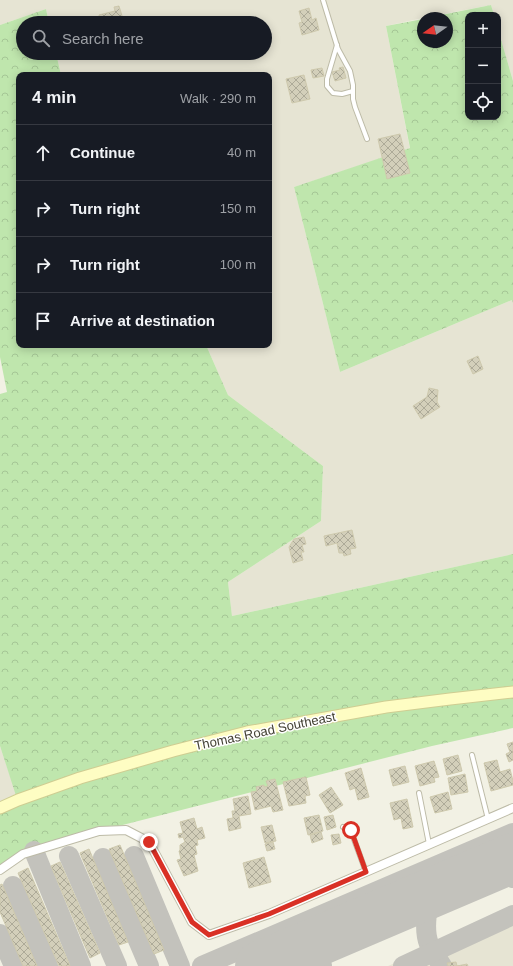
<!DOCTYPE html>
<html lang="en">
<head>
<meta charset="utf-8">
<style>
	:root { --surface:#171b24; --page:#20242c; --text:#f1f3f6; --muted:#9ea1a6; --line:#363941 }
	body { margin:0; font-family:Arial,sans-serif; background:var(--page); color:var(--text) }
	.controls { position:absolute; right:12px; top:12px; display:grid; overflow:hidden; border-radius:8px; box-shadow:0 2px 10px #0003 }
	.controls button { width:36px; height:36px; display:grid; place-items:center; padding:0; border:0; border-bottom:1px solid var(--line); background:var(--surface); color:var(--text); font:20px sans-serif }
	.compass { position:absolute; left:417px; top:12px; width:36px; height:36px; border-radius:50%; background:var(--surface); box-shadow:0 2px 10px #0003; rotate:256deg }
	.stop { position:absolute; width:12px; height:12px; margin:-9px; border:3px solid #d93025; border-radius:50%; background:#fff }
	.stop.end { background:#d93025; border-color:#fff; box-shadow:0 1px 4px #0008 }
	.list { margin:0; padding:0; list-style:none }
	h2 { display:flex; justify-content:space-between; align-items:center; height:52px; margin:0; padding:0 16px; font-size:17px }
	h2 small { font-size:13px; font-weight:400; color:var(--muted) }
	.list li { display:grid; grid-template-columns:26px 1fr auto; gap:12px; align-items:center; box-sizing:border-box; height:56px; padding:0 16px; border-top:1px solid var(--line) }
	.list b { display:block; font-size:15px; white-space:nowrap }
	.list em { font-size:13px; font-style:normal; color:var(--muted) }
	.icon { flex:none; width:22px; height:22px; fill:none; stroke:currentColor; stroke-width:2; stroke-linecap:round; stroke-linejoin:round }
	.map { position:relative; flex:none; width:513px; height:966px; overflow:hidden }
	.search { position:absolute; background:var(--surface); box-shadow:0 2px 10px #0003; left:16px; top:16px; width:256px; height:44px; display:flex; align-items:center; gap:10px; box-sizing:border-box; padding:0 14px; border-radius:22px; color:var(--muted); font-size:15px }
	.panel { position:absolute; background:var(--surface); box-shadow:0 2px 10px #0003; left:16px; top:72px; width:256px; height:276px; border-radius:8px }
	.map>svg:first-child { display:block }
	.residential { fill:#e6e4d3 }
	.forest { fill:url(#forest-crowns) }
	.lines { fill:none; stroke-linecap:round; stroke-linejoin:round }
	.taxiway { stroke:#c3c2bc; stroke-width:20 }
	.runway { stroke:#c3c2bc; stroke-width:50 }
	.building { fill:url(#building-cross-hatch); stroke:#cec9ad }
	.lane-casing { stroke:#bdbba7; stroke-width:6 }
	.street-casing { stroke:#bdbba7; stroke-width:10 }
	.secondary-casing { stroke:#cfcd92; stroke-width:13 }
	.lane { stroke:#fff; stroke-width:4 }
	.street { stroke:#fff; stroke-width:8 }
	.secondary { stroke:#fefdc3; stroke-width:11 }
	.route { stroke:#d93025; stroke-width:5 }
	.labels { text-anchor:middle; dominant-baseline:central; stroke-width:3; stroke-linejoin:round; paint-order:stroke }
	.street-label { font-size:13px; fill:#444234; stroke:#fff }
</style>
</head>
<body>
<div class="map">
<svg width="513" height="966" viewBox="0 0 513 966">
	<defs>
		<pattern id="forest-crowns" width="20" height="18" patternUnits="userSpaceOnUse"><rect width="20" height="18" fill="#bfe6ad"/><path d="M2 6a3 3 0 1 1 6 0M12 15a3 3 0 1 1 6 0" fill="none" stroke="#a5c695"/></pattern>
		<pattern id="building-cross-hatch" width="8" height="8" patternUnits="userSpaceOnUse"><rect width="8" height="8" fill="#d3cfba"/><path d="M0 0l8 8M0 8l8-8" fill="none" stroke="#adaa98"/></pattern>
	</defs>
	<rect width="100%" height="100%" fill="#f2f1e4"/>
	<g class="residential">
		<polygon points="0,0 513,0 513,81 498,29 498,15 494,15 491,5 423,18 386,26 410,149 294,187 340,372 512,300 513,303 513,554 232,616 228,582 321,521 323,466 228,395 206,345 269,345 269,75 61,75 56,53 265,53 265,23 49,23 46,9 0,25"/>
		<polygon points="0,746 16,794 0,802"/>
		<polygon points="513,912 513,966 388,966"/>
	</g>
	<g class="forest">
		<polygon points="491,5 494,15 468,15 468,117 498,117 498,29 513,81 513,303 512,300 340,372 294,187 410,148 386,26 423,19 423,42 447,42 447,18 426,18"/>
		<polygon points="46,9 49,23 23,23 23,53 56,53 61,75 19,75 19,345 206,345 228,395 323,466 321,521 228,582 232,616 513,554 513,728 432,746 99,831 23,854 0,870 0,811 18,802 0,746 0,394 7,392 0,357 0,25"/>
	</g>
	<g class="lines">
		<g class="taxiway">
			<polyline points="495,841 504,862 513,878"/>
			<polyline points="34,851 81,966"/>
			<polyline points="69,856 117,966"/>
			<polyline points="134,856 180,966"/>
			<polyline points="103,858 149,966"/>
			<polyline points="13,886 48,966"/>
			<path d="M429 894C428 909 423 929 429 944 433 952 438 959 442 966"/>
			<polyline points="0,934 14,966"/>
			<polyline points="316,942 322,966"/>
			<polyline points="202,966 513,833"/>
			<polyline points="403,966 513,915"/>
		</g>
		<polyline class="runway" points="260,966 513,858"/>
	</g>
	<g class="building">
		<polygon points="119,6 123,19 107,23 106,20 100,22 99,15 115,11 114,7"/>
		<polygon points="309,8 312,20 316,18 319,30 302,35 299,23 302,22 299,11"/>
		<polygon points="343,67 346,78 335,81 332,72 340,70 339,68"/>
		<polygon points="322,68 324,76 313,78 311,70"/>
		<polygon points="304,75 310,99 292,103 286,79"/>
		<polygon points="400,134 410,173 387,179 378,139"/>
		<polygon points="478,356 483,369 473,374 467,361"/>
		<polygon points="429,388 438,390 437,402 440,407 421,419 413,406 427,397"/>
		<polygon points="352,530 356,548 350,549 351,554 344,556 343,553 339,553 337,543 326,546 324,536"/>
		<polygon points="304,537 306,544 302,545 304,552 301,552 303,560 293,563 289,547 294,539"/>
		<polygon points="513,742 513,760 509,762 506,754 510,752 507,744"/>
		<polygon points="458,755 462,771 447,775 443,759"/>
		<polygon points="497,760 500,772 510,769 513,781 513,785 491,791 484,763"/>
		<polygon points="434,761 439,777 434,778 435,782 420,786 415,766"/>
		<polygon points="405,766 409,782 393,786 389,770"/>
		<polygon points="361,768 369,797 358,800 355,788 350,790 345,773"/>
		<polygon points="465,774 468,792 451,795 448,778"/>
		<polygon points="306,777 310,795 305,796 306,803 289,806 283,782"/>
		<polygon points="275,779 283,810 273,812 271,806 255,810 251,792 257,791 256,787 264,785 264,787 268,786 266,781"/>
		<polygon points="331,787 343,805 330,813 319,795"/>
		<polygon points="448,792 452,809 435,813 430,797"/>
		<polygon points="248,796 251,814 239,816 241,828 229,831 227,819 233,818 232,811 235,811 233,799"/>
		<polygon points="407,799 413,827 403,829 401,818 394,820 390,803"/>
		<polygon points="319,815 323,831 308,835 304,818"/>
		<polygon points="333,815 336,827 327,830 324,817"/>
		<polygon points="194,818 197,829 202,827 205,838 197,840 198,845 195,846 197,854 194,855 198,871 184,876 177,860 181,859 179,851 180,850 180,845 185,842 183,837 179,838 178,834 183,833 180,822"/>
		<polygon points="272,825 276,841 265,843 261,827"/>
		<polygon points="321,832 323,839 312,843 310,835"/>
		<polygon points="339,834 341,843 333,845 331,835"/>
		<polygon points="273,842 275,849 267,851 265,844"/>
		<polygon points="120,845 164,950 154,954 109,849"/>
		<polygon points="89,849 128,942 119,945 80,853"/>
		<polygon points="264,857 271,882 249,888 243,863"/>
		<polygon points="60,862 100,953 90,958 51,866"/>
		<polygon points="28,868 70,966 59,966 18,873"/>
		<polygon points="2,884 37,966 23,966 0,912 0,885"/>
		<polygon points="456,962 457,966 467,964 468,966 448,966 447,963"/>
	</g>
	<g class="lines">
		<g class="lane-casing">
			<g id="lane">
				<polyline points="323,0 338,49 350,71 353,85 353,99 355,107 367,139"/>
				<polyline points="337,45 327,79 327,86 333,93 342,94 353,91"/>
				<polyline points="472,755 488,819"/>
				<polyline points="419,793 429,844"/>
				<polyline points="343,827 351,831 366,872"/>
			</g>
		</g>
		<g class="street-casing">
			<polyline id="street" points="0,870 23,854 99,831 126,830 149,842 192,922 209,935 269,914 513,808"/>
		</g>
		<g class="secondary-casing">
			<polyline id="secondary" points="0,808 18,800 80,778 173,751 247,732 386,707 450,699 513,692"/>
		</g>
		<use href="#lane" class="lane"/>
		<use href="#street" class="street"/>
		<use href="#secondary" class="secondary"/>
	</g>
	<g class="lines">
		<polyline class="route" points="149,842 192,922 209,935 269,914 366,872 351,830"/>
	</g>
	<g class="labels">
		<g class="street-label">
			<text transform="translate(265 731) rotate(-12)">Thomas Road Southeast</text>
		</g>
	</g>
</svg>
<div class="controls">
<button>+</button>
<button>−</button>
<button><svg class="icon" aria-label="locate" viewBox="0 0 24 24"><circle cx="12" cy="12" r="6"/><path d="M12 2v4M12 18v4M2 12h4M18 12h4"/></svg></button>
</div>
<svg class="compass" viewBox="-18 -18 36 36"><path d="M0-13l5 13h-10z" fill="#e53935"/><path d="M0 13l5-13h-10z" fill="#9ea1a6"/></svg>
<div class="stop" style="left:351px;top:830px"></div>
<div class="stop end" style="left:149px;top:842px"></div>
<div class="search"><svg class="icon" aria-label="search" viewBox="0 0 24 24"><circle cx="10" cy="10" r="6"/><path d="M15 15l6 6"/></svg>Search here</div>
<section class="panel">
<h2>4 min<small>Walk · 290 m</small></h2>
<ul class="list">
<li><svg class="icon" aria-label="ahead" viewBox="0 0 24 24"><path d="M12 20V5M6 11l6-6 6 6"/></svg><div><b>Continue</b></div><em>40 m</em></li>
<li><svg class="icon" aria-label="right" viewBox="0 0 24 24"><path d="M7 20v-9h11M14 6l5 5-5 5"/></svg><div><b>Turn right</b></div><em>150 m</em></li>
<li><svg class="icon" aria-label="right" viewBox="0 0 24 24"><path d="M7 20v-9h11M14 6l5 5-5 5"/></svg><div><b>Turn right</b></div><em>100 m</em></li>
<li><svg class="icon" aria-label="arrive" viewBox="0 0 24 24"><path d="M6 21V4h12l-3 4 3 4H6"/></svg><div><b>Arrive at destination</b></div></li>
</ul>
</section>
</div>
</body>
</html>
